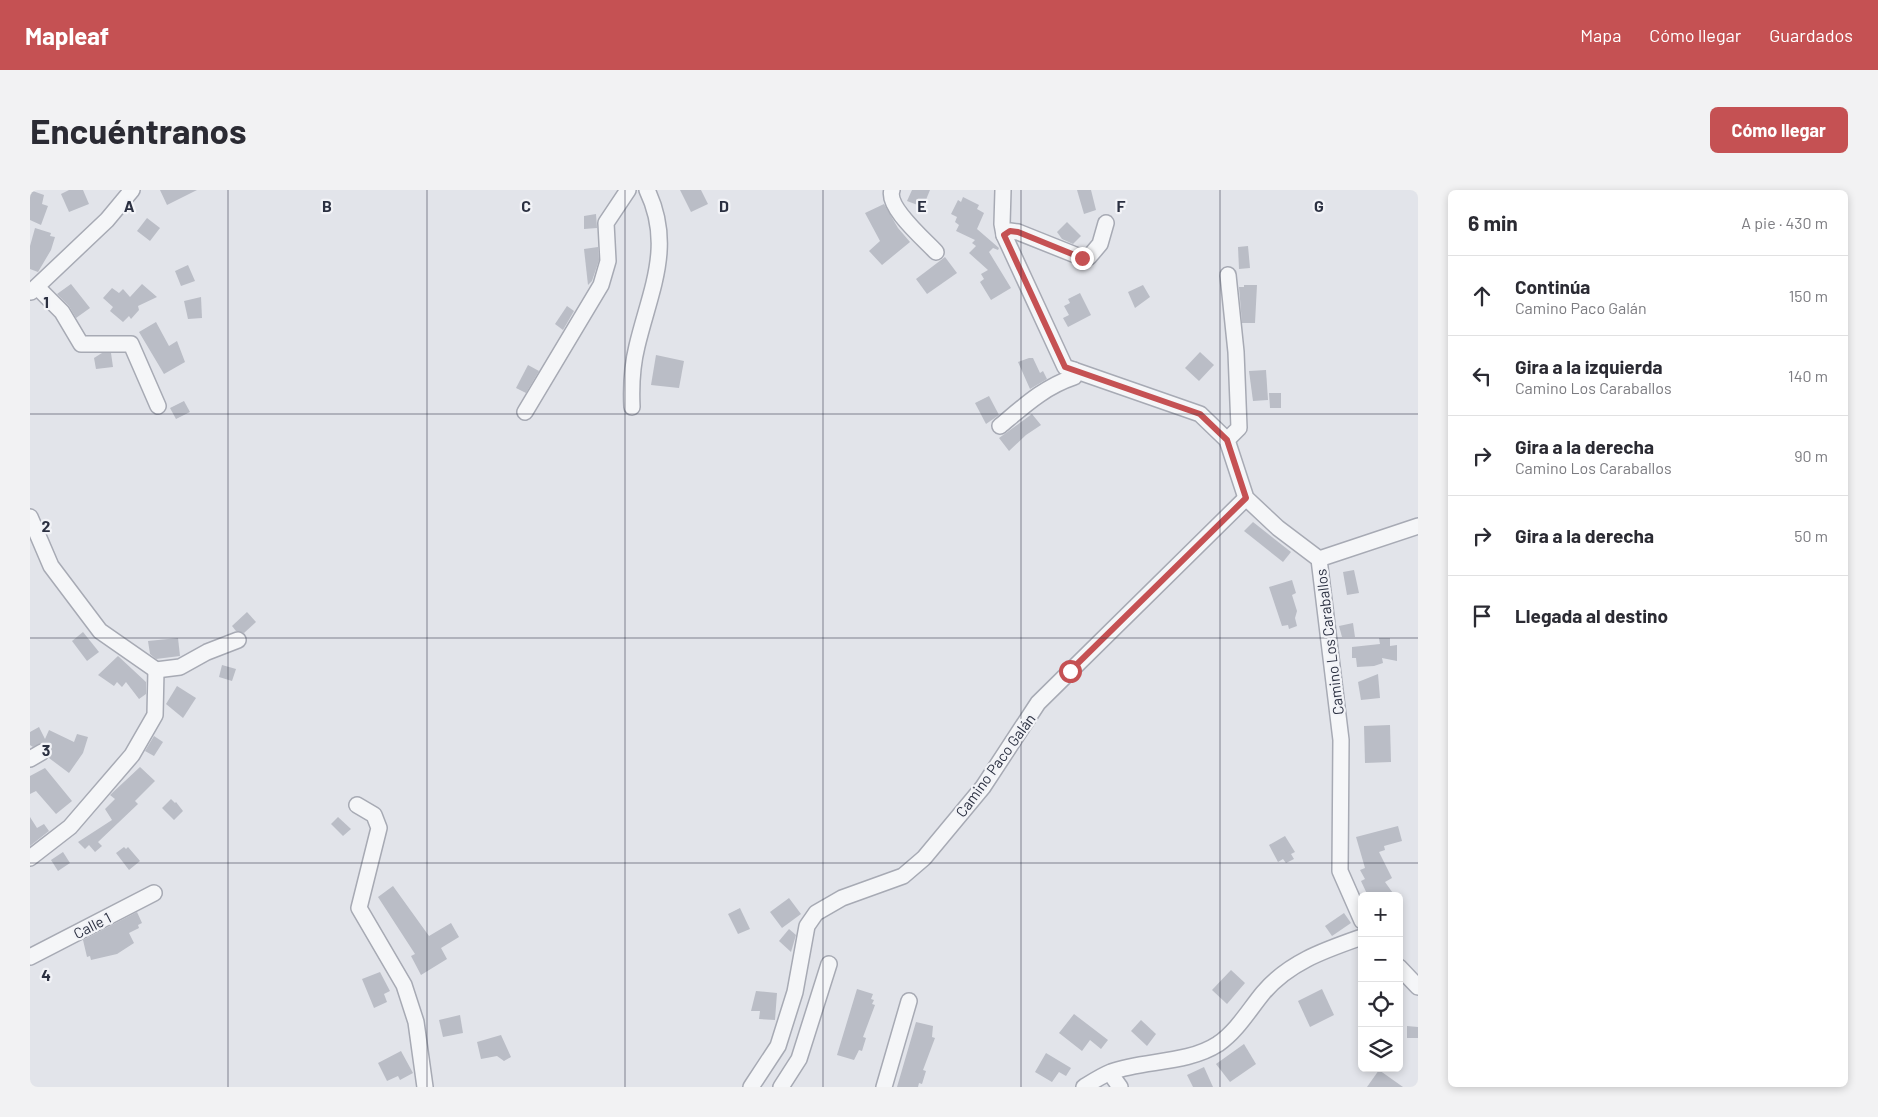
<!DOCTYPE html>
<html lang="es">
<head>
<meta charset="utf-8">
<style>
	:root { --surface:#fff; --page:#f2f2f3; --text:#2b2b33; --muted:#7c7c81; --line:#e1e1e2; --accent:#c55153 }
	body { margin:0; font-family:Barlow,sans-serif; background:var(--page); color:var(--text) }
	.controls { position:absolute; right:15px; bottom:15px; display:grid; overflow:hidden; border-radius:8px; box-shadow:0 2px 8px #0003 }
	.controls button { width:45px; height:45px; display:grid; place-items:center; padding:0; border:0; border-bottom:1px solid var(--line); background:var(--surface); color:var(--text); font:25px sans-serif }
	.stop { position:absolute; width:15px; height:15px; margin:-11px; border:4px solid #c55153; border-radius:50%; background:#fff }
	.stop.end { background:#c55153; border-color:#fff; box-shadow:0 1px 5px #0008 }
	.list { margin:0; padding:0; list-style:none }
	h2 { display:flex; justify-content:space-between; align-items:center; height:65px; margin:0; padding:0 20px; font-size:21px }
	h2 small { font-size:16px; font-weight:400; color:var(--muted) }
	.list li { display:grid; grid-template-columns:32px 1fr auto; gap:15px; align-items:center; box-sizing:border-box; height:80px; padding:0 20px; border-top:1px solid var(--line) }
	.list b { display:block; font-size:19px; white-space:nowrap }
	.list p { margin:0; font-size:16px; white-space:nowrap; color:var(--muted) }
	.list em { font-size:16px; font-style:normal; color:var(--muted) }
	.icon { flex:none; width:28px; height:28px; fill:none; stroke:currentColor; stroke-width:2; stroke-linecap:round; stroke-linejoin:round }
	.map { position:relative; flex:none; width:1388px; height:897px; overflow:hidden; border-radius:8px }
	header { display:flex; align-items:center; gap:30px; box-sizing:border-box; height:70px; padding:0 25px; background:var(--accent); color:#fff }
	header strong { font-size:24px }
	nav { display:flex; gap:28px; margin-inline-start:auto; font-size:18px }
	.intro { display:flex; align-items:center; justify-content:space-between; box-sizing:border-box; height:120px; padding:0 30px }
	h1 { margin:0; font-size:35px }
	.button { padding:12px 22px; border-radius:8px; background:var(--accent); color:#fff; font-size:18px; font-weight:700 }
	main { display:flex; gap:30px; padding:0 30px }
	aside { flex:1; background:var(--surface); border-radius:8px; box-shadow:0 2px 8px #0003 }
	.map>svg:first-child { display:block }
	.building { fill:#babdc6 }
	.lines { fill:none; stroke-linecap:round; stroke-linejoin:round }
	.minor-casing { stroke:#a7aab4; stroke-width:18 }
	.minor { stroke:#f5f6f8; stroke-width:15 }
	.route { stroke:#c55153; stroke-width:6 }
	.grid { fill:none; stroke:#2b3041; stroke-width:1; stroke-opacity:0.55 }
	.labels { text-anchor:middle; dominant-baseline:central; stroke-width:4.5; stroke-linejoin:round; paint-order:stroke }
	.street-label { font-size:15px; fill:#2b3041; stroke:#f2f3f7 }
	.grid-label { font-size:16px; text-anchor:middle; font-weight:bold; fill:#2b3041; stroke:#f2f3f7; stroke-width:4.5; stroke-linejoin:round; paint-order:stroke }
</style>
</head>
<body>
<header>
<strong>Mapleaf</strong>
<nav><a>Mapa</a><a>Cómo llegar</a><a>Guardados</a></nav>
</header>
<div class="intro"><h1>Encuéntranos</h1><a class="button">Cómo llegar</a></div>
<main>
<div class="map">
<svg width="1388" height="897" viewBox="0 0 1388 897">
	<rect width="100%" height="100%" fill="#e2e4ea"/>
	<g class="building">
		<polygon points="0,0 14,5 12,14 18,16 11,35 0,30"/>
		<polygon points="39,0 53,0 59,14 39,22 31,4"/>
		<polygon points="130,0 167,0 137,15"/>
		<polygon points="650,0 671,0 678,14 661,22"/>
		<polygon points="882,0 900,0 893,17 877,11"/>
		<polygon points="1047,0 1061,0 1066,20 1054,24"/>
		<polygon points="933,7 949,15 947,19 954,23 947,39 969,58 968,60 963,58 959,62 981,98 961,110 950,92 954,89 951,84 958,80 939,63 946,56 942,53 945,50 926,41 929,35 925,32 927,27 921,24 928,10 931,12"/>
		<polygon points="854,14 868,38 880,52 852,75 839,61 850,51 835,23"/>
		<polygon points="566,24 567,38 554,39 554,26"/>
		<polygon points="117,28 130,38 120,51 107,41"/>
		<polygon points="1037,32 1051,46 1043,54 1032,49 1027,42"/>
		<polygon points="5,38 21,43 20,46 25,47 21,60 8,82 0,79 0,56"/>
		<polygon points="1218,56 1220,78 1209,79 1208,57"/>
		<polygon points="568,57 569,70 562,91 558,95 554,59"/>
		<polygon points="915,67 927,83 897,104 886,89"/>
		<polygon points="158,75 165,91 151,96 145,81"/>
		<polygon points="41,94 60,118 46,128 39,116 27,104"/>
		<polygon points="112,94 127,107 108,116 109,120 101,129 99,126 93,132 80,121 83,117 73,108 82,98 89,103 93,99 100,107"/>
		<polygon points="1113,95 1120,107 1105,118 1098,102"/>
		<polygon points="1214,95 1227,95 1225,133 1212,133 1209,97 1214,97"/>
		<polygon points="1050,103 1061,125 1038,137 1033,128 1039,125 1034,116 1040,113 1038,109"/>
		<polygon points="171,107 172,128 158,129 154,111"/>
		<polygon points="537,116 544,121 533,140 525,134"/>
		<polygon points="126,132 139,156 147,151 155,172 134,184 109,142"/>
		<polygon points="1170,162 1184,175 1169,191 1155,178"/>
		<polygon points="72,163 81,163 83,177 66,179 64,168"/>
		<polygon points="626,165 654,171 649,198 621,195"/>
		<polygon points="999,168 1003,168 1010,183 1013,181 1017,189 1000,199 988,172"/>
		<polygon points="498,175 509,181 496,203 486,198"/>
		<polygon points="1236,180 1238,210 1223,211 1219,181"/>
		<polygon points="1239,203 1251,203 1251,218 1240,218"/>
		<polygon points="959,206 969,225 956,234 945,213"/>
		<polygon points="154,211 160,222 146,229 140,218"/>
		<polygon points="1002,224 1011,235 996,245 979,261 969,248"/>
		<polygon points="1223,332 1261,362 1253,372 1214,341"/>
		<polygon points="1324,380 1329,403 1317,405 1313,382"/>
		<polygon points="1262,390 1266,403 1262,405 1267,421 1265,428 1267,436 1259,439 1258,435 1252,436 1239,397"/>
		<polygon points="217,422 226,432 214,443 206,441 202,436"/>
		<polygon points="1323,433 1325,447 1312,447 1309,436"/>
		<polygon points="53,442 69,462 57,471 42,451"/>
		<polygon points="148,448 150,466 126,469 120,464 118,451"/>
		<polygon points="1349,448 1360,448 1360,456 1367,455 1367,471 1352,468 1353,473 1344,476 1327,477 1326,468 1322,468 1322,457 1350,454"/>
		<polygon points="88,466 116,492 116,504 109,509 96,492 92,497 87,492 84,496 68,485"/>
		<polygon points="192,475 206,479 202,491 189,487"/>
		<polygon points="1348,484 1350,508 1331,510 1328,492"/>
		<polygon points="147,496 166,508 153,528 136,514"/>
		<polygon points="1360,535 1361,572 1335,573 1334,536"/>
		<polygon points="9,537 15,549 19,540 44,552 47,544 58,547 53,563 39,583 19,568 21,561 17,554 11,553 3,557 0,555 0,542"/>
		<polygon points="124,546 133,552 124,566 115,561"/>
		<polygon points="110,577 125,591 105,611 108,614 68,652 72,656 65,662 59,655 55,659 48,652 82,630 75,619 85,609 80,605"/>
		<polygon points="15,578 42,611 26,624 6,601 0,604 0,586"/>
		<polygon points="141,609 145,613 146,612 153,621 144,630 132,618"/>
		<polygon points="0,627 7,638 14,634 19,641 0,656"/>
		<polygon points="308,627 321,639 313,646 301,634"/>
		<polygon points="1368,636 1372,651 1354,656 1355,660 1349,662 1362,688 1355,692 1365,706 1338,706 1331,691 1335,689 1330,680 1335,678 1326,647"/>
		<polygon points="1255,646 1265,662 1261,664 1264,669 1256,673 1253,669 1248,672 1239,655"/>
		<polygon points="94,657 96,659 98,657 110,671 99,680 86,663"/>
		<polygon points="33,662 40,673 28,681 21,670"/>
		<polygon points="363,696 399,746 421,733 429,747 411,758 417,769 391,785 381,766 385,764 348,707"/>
		<polygon points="759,708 771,724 752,738 740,722"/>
		<polygon points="710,718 720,739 708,744 698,724"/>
		<polygon points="107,722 112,733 108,735 109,738 99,743 104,753 87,764 61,770 60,766 57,767 53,750"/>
		<polygon points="1314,723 1321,733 1302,746 1295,736"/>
		<polygon points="759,739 766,745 761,762 749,751"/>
		<polygon points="1201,780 1215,793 1197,814 1182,800"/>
		<polygon points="350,782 360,801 354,804 357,812 344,818 332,789"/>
		<polygon points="827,799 843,804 841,809 844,810 842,814 845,815 833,847 836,848 832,861 829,860 824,870 807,865"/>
		<polygon points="1292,799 1304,825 1280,837 1268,811"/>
		<polygon points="726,801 747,803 745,830 729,829 730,821 721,821"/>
		<polygon points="1044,824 1078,850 1071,859 1060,850 1052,861 1029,843"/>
		<polygon points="430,825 433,843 413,847 409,830"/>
		<polygon points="1111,830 1126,844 1117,856 1101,841"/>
		<polygon points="886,832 903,836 902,847 905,848 893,880 896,881 892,894 889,893 888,897 867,897"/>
		<polygon points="1377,836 1388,837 1388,848 1377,848"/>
		<polygon points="471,845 481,867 474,871 467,866 451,869 447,852"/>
		<polygon points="1214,854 1226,874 1200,892 1186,874"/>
		<polygon points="371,861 383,883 370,890 368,886 357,891 348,873"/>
		<polygon points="1016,863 1041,878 1036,886 1029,882 1022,892 1005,882"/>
		<polygon points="1174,877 1183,897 1163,897 1157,885"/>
		<polygon points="1349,880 1373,897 1337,897"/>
	</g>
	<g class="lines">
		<g class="minor-casing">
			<g id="minor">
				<path d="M862 0C856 17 894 49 906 62"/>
				<polyline points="973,0 972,34 974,45 1035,177 1170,224 1197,250 1216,308 1248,338 1289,369 1311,550 1310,681 1332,731"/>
				<polyline points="974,45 980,41 988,42 1053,68 1059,67 1070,54 1076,33"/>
				<polyline points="7,97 32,122 51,154 101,154 128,216"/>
				<polyline points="1,102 77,30 102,0"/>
				<path d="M602 217C601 196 602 176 607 156 620 101 644 56 617 0"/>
				<polyline points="495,222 571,95 578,71 576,33 598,0"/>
				<path d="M970 236C994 216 1014 197 1044 187V180"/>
				<polyline points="1197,250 1209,238 1206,162 1198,85"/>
				<polyline points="0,327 21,376 70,441 126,480 150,477 177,462 208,450"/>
				<polyline points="1289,369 1388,336"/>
				<polyline points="0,569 12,562"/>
				<polyline points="327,615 344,625 349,638 329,718 374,795 386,832 395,897"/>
				<polyline points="0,668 40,637 102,565 125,525 126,480"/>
				<polyline points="0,767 124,703"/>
				<polyline points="1369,777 1388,797"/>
				<polyline points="1080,883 1090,897"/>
				<polyline points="721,897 748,856 765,802 777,736 786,723 812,708 873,686 894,668 953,597 1008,513 1216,308"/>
				<polyline points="751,897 769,869 799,774"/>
				<polyline points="854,897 879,811"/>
				<path d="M1054 897C1062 892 1071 886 1081 882 1114 870 1157 874 1188 854 1207 841 1219 820 1233 803 1259 772 1295 760 1332 747"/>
			</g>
		</g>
		<use href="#minor" class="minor"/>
	</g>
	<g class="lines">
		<polyline class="route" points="1040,481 1216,308 1197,250 1170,224 1035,177 974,45 980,41 988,42 1052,68"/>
	</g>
	<path class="grid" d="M198 0V897M397 0V897M595 0V897M793 0V897M991 0V897M1190 0V897M0 224H1388M0 448H1388M0 673H1388"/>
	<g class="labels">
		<g class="street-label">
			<text transform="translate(1299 452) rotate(-97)">Camino Los Caraballos</text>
			<text transform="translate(965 575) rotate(-54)">Camino Paco Galán</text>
			<text transform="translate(62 735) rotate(-27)">Calle 1</text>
		</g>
	</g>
	<g class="grid-label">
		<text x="99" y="22">A</text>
		<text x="297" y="22">B</text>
		<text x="496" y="22">C</text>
		<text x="694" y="22">D</text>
		<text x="892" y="22">E</text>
		<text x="1091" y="22">F</text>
		<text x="1289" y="22">G</text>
		<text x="16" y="118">1</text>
		<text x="16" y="342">2</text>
		<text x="16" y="566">3</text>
		<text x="16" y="791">4</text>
	</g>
</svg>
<div class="controls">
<button>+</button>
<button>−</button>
<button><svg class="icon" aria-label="locate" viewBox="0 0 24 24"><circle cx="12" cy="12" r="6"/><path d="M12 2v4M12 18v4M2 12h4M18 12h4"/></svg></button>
<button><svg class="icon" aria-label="layers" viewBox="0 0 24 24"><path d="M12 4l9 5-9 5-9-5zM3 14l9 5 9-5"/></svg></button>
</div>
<div class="stop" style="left:1040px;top:481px"></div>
<div class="stop end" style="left:1052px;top:68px"></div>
</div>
<aside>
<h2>6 min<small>A pie · 430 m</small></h2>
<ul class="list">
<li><svg class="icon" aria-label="ahead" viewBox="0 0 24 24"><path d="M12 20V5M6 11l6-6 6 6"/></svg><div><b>Continúa</b><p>Camino Paco Galán</p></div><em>150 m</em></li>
<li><svg class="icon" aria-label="left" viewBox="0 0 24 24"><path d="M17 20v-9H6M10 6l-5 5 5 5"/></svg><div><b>Gira a la izquierda</b><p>Camino Los Caraballos</p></div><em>140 m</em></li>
<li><svg class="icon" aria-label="right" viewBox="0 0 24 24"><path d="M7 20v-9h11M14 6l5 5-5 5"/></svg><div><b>Gira a la derecha</b><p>Camino Los Caraballos</p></div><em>90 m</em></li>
<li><svg class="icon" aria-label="right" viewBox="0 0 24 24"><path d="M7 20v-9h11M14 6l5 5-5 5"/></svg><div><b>Gira a la derecha</b></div><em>50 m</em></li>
<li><svg class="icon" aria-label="arrive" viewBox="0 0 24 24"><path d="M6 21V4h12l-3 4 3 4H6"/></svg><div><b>Llegada al destino</b></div></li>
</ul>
</aside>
</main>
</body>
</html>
